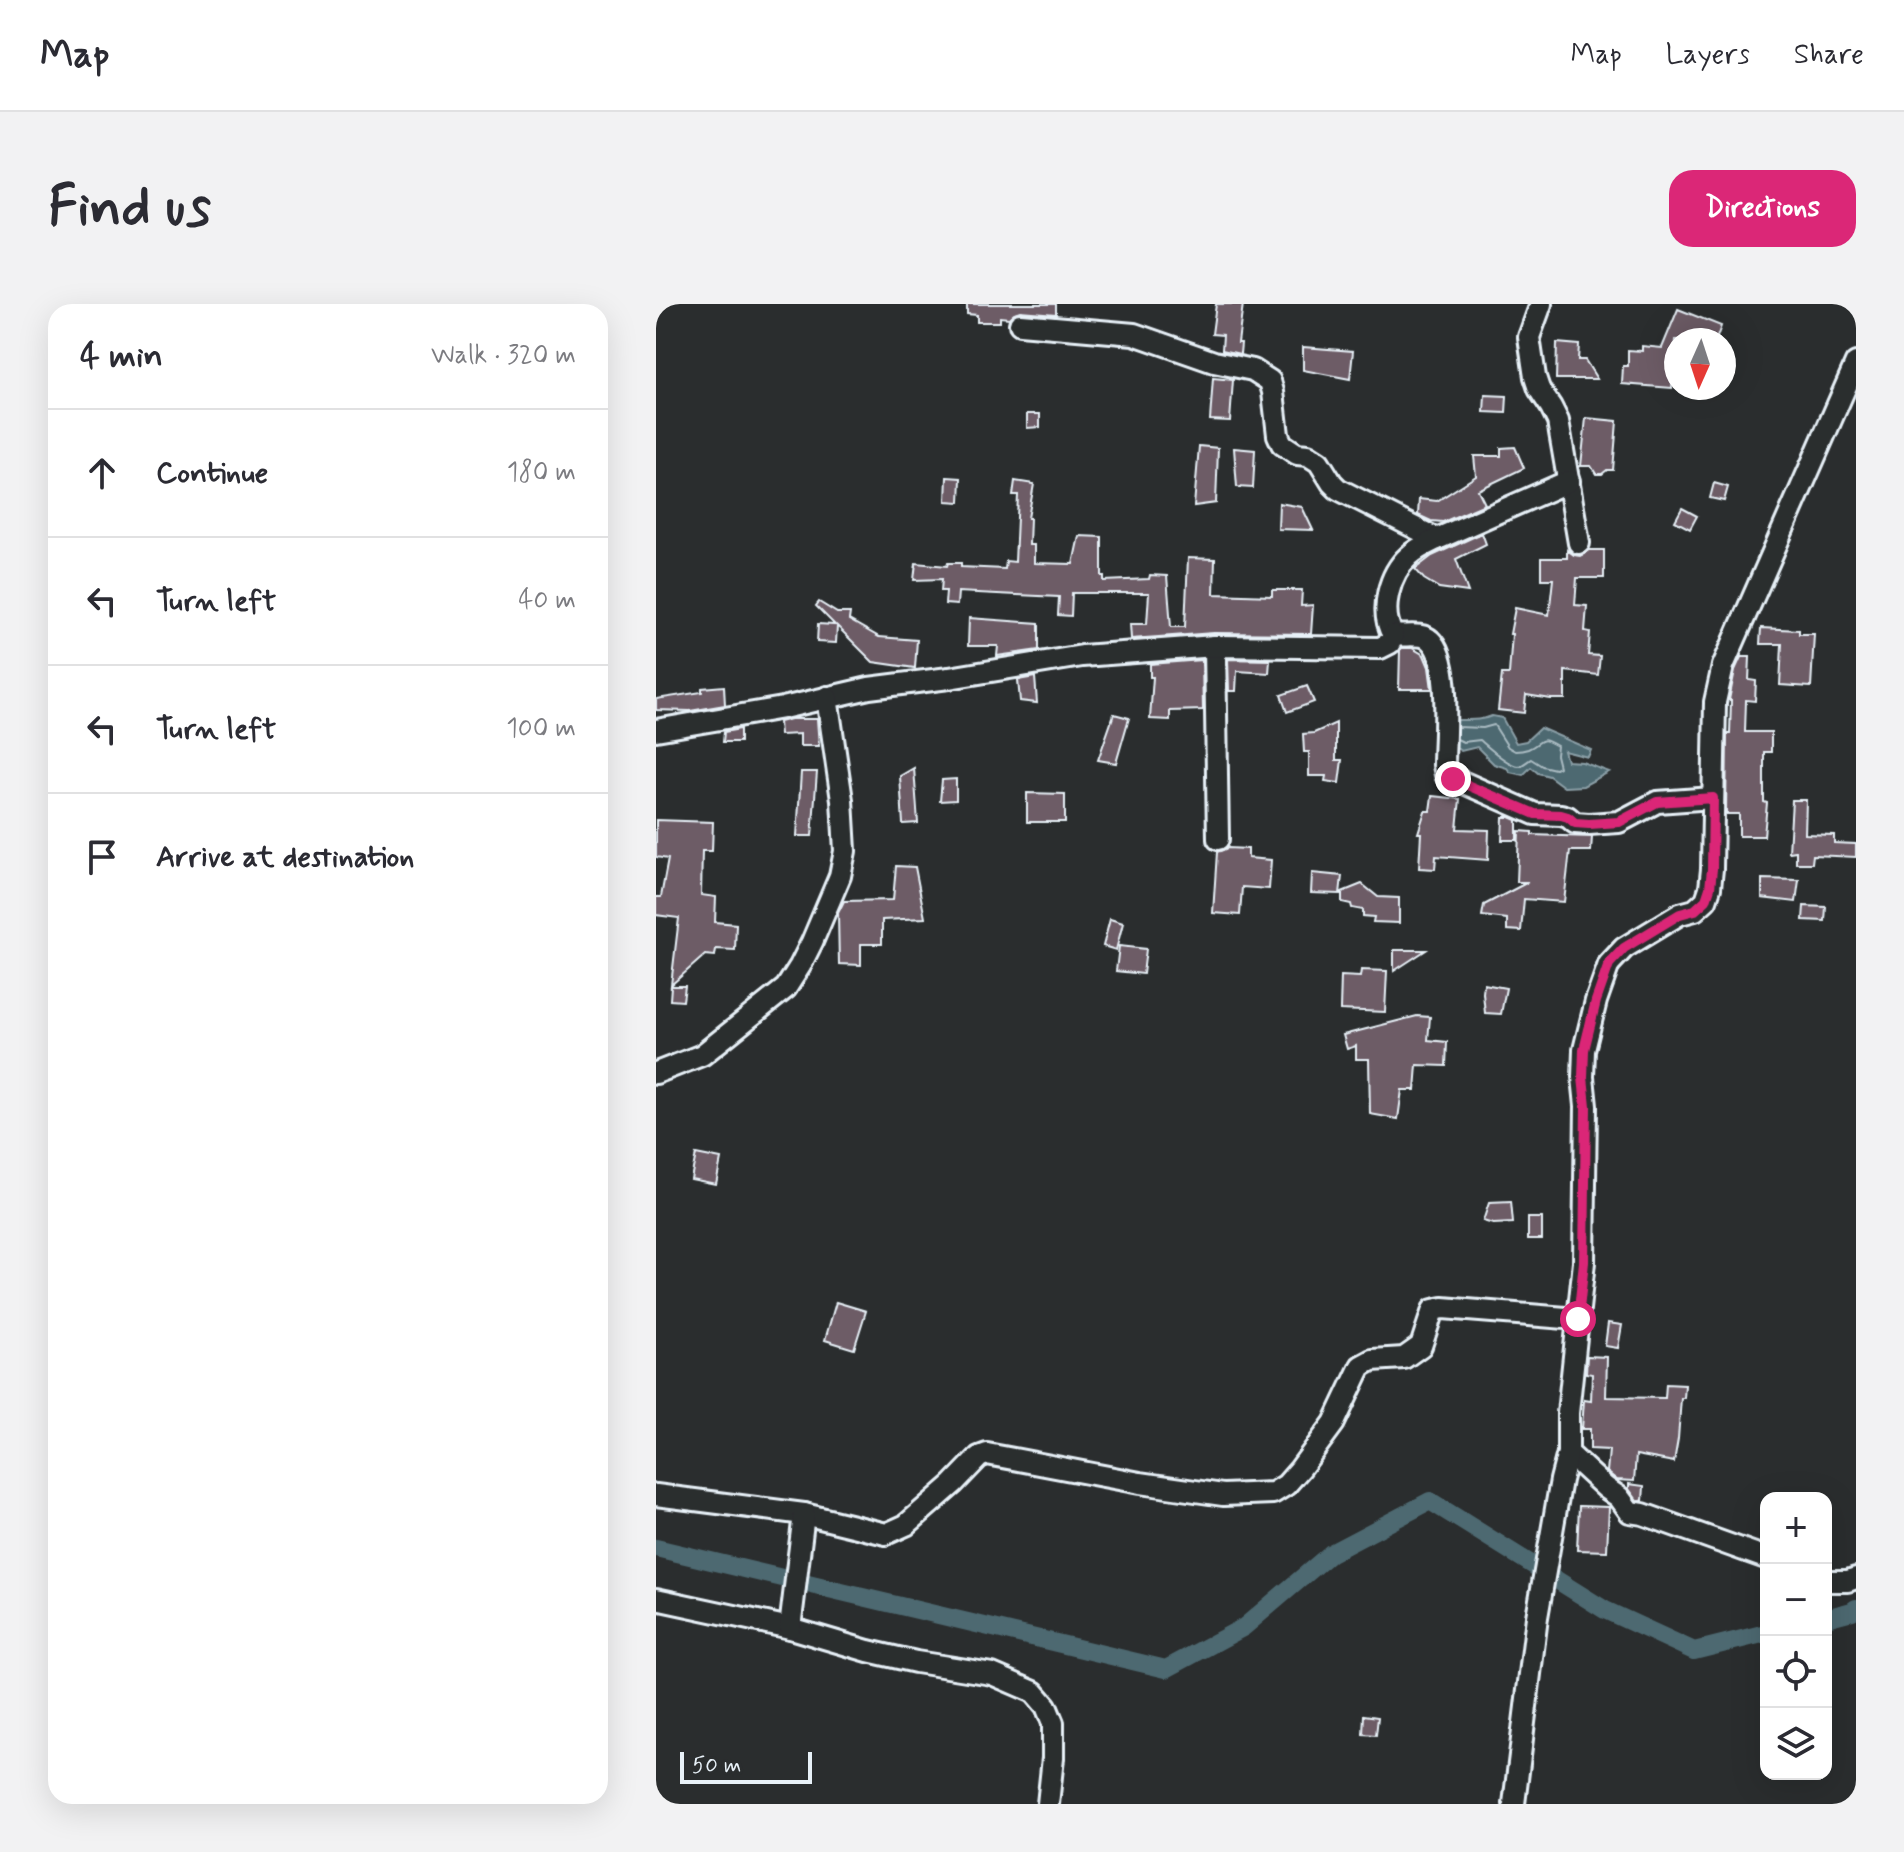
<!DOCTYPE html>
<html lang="en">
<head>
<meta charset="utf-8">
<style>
	:root { --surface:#fff; --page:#f2f2f3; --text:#2b2b33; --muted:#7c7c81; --line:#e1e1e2; --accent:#db2777 }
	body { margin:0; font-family:Mynerve,sans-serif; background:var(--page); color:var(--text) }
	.controls { position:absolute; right:24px; bottom:24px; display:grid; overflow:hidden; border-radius:16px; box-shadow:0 8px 32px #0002 }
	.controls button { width:72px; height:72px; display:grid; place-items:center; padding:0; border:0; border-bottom:2px solid var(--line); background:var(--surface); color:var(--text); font:40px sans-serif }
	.compass { position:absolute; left:1008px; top:24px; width:72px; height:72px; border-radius:50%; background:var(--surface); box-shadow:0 8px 32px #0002; rotate:183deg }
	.scale { position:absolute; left:24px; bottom:20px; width:132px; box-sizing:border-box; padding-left:8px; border:4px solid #e8f1f8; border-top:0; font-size:22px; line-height:28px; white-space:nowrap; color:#e8f1f8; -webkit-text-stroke:6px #2a2d2e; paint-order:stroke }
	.stop { position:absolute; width:24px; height:24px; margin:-18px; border:6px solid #db2777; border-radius:50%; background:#fff }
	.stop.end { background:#db2777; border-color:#fff; box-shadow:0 2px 8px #0008 }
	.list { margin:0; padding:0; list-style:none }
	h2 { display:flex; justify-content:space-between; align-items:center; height:104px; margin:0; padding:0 32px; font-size:34px }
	h2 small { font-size:26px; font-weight:400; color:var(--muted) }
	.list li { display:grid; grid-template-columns:52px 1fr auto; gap:24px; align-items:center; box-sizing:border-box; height:128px; padding:0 32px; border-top:2px solid var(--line) }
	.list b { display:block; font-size:30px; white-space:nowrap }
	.list em { font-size:26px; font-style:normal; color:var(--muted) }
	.icon { flex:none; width:44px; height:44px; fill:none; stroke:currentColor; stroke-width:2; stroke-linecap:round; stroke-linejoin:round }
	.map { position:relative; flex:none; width:1200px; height:1500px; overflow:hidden; border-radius:24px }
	header { display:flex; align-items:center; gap:48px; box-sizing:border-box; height:112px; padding:0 40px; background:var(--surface); border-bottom:2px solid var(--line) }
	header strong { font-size:38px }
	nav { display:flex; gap:44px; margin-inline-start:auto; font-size:28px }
	.intro { display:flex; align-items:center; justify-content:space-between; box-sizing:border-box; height:192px; padding:0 48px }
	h1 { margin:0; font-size:56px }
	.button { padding:20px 36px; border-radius:24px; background:var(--accent); color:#fff; font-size:28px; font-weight:700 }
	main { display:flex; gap:48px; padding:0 48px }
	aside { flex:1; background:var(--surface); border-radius:24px; box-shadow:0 8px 32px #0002 }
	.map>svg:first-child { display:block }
	.water { fill:#4d6971; stroke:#8b9fa7; stroke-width:2 }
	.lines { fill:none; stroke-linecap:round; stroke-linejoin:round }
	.shore { stroke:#aabbc2; stroke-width:2 }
	.canal { stroke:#4d6971; stroke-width:18 }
	.building { fill:#6d5c66; stroke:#e8f1f8; stroke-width:2 }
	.minor-casing { stroke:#e8f1f8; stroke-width:26 }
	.minor { stroke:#2a2d2e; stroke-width:20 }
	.route { stroke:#db2777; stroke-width:10 }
</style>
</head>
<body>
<header>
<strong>Map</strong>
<nav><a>Map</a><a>Layers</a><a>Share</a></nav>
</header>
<div class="intro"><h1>Find us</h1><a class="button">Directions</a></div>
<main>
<aside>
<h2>4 min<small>Walk · 320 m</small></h2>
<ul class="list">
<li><svg class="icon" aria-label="ahead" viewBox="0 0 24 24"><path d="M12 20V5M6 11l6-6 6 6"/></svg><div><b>Continue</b></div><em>180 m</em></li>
<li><svg class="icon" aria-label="left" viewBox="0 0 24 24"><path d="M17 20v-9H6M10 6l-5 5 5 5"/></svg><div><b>Turn left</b></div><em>40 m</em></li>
<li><svg class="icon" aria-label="left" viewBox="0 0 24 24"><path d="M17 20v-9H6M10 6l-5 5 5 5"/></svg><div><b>Turn left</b></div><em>100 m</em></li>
<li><svg class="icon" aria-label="arrive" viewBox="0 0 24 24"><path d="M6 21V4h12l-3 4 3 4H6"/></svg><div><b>Arrive at destination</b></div></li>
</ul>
</aside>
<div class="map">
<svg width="1200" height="1500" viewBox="0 0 1200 1500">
	<rect width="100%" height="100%" fill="#2a2d2e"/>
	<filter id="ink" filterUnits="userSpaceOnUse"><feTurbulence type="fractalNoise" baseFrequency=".0125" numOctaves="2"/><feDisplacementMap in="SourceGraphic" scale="16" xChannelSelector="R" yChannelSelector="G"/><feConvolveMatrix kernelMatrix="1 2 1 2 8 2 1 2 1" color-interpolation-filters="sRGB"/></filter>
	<g filter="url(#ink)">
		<path class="water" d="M836 412 846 414 860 439 870 437 884 424 935 446 932 453 908 447 911 457 926 458 953 468 927 482 908 483 893 472 882 469 875 463 867 471 854 468 851 464 838 460 821 443 805 447 788 436V417C806 414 820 419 836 412Z"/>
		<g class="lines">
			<path class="shore" d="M801 435 807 438 824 436C831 442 854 463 863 462 868 461 871 457 875 455L886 462 899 465 903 463 900 451 901 442C882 431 888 438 872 445 869 446 862 447 859 447L852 443 838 421 827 424 801 423"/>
			<g class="canal">
				<polyline points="0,1244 510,1365 588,1323 675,1249 774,1197 949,1306 1038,1347 1110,1329"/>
				<polyline points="1170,1314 1196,1307 1200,1304"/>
			</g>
		</g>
		<g class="building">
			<polygon points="311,0 400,0 400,10 364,7 358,9 353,14 344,13 344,18 321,18 321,11 311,10"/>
			<polygon points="560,0 587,0 582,39 585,39 584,50 566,46 567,31 556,30"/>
			<polygon points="1022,5 1065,22 1060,36 1020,36 1016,84 966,80 967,62 972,62 972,46 986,47 986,42 1006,44"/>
			<polygon points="901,39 923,41 922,56 929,56 941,75 900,75"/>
			<polygon points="647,43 697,47 694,75 647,66"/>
			<polygon points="557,74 577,76 574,117 554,116"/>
			<polygon points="829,91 851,92 850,109 828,108"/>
			<polygon points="371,110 384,110 384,123 371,124"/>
			<polygon points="930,114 961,117 957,166 951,166 946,170 940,170 935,162 925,162"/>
			<polygon points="543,142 562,144 560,199 538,202"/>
			<polygon points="859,143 868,164 822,186 829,200 787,218 775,217 762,211 763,195 781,197 820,172 818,152 845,152 845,144"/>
			<polygon points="578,144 599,146 597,184 581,183"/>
			<polygon points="291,173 305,174 304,198 290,197"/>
			<polygon points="359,177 378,180 372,214 374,214 373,241 378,241 378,259 417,260 423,232 446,233 446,272 448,272 448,277 493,275 494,271 511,272 515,323 529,323 532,254 559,255 558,290 616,292 616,286 646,286 645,302 657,301 655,330 558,329 475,335 474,320 491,320 493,289 416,289 415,312 402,311 403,293 302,288 301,301 289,300 290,287 285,287 286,275 258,276 260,259 291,262 292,259 305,259 305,263 349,265 350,257 359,258 362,191 357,191"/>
			<polygon points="1058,179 1072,183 1068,197 1054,194"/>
			<polygon points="623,199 646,203 657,226 622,225"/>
			<polygon points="1026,204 1041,212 1034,225 1019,217"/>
			<polygon points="826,229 830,240 800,255 812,288 783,284 768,275 759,265 776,252"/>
			<polygon points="911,246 918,251 924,252 934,246 948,246 948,274 921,274 919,301 931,302 929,327 934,328 932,351 944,352 942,371 909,367 909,395 895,395 870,391 868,409 842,406 846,370 853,370 856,330 854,330 859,304 893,311 897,275 885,275 885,254 911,254"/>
			<polygon points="163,298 181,309 194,309 193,316 223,333 261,336 259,364 217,358 181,322 180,339 161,338 162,320 179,321 160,302"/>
			<polygon points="313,314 383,319 383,346 341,352 342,342 312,342"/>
			<polygon points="1105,324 1143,326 1143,330 1158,330 1155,383 1124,381 1126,340 1104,340"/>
			<polygon points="746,344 756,344 768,351 773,363 776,385 743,385 744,346"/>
			<polygon points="1085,353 1094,353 1093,376 1100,377 1099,397 1090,396 1089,428 1115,428 1115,448 1108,448 1108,498 1111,499 1108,532 1083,532 1083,510 1070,510 1071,430 1074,430 1075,396 1073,396 1079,366"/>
			<polygon points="572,355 614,356 613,369 581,367 580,387 573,387"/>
			<polygon points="546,356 547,406 514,407 514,416 494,415 497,373 494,373 494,360"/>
			<polygon points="379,373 381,399 364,397 362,376"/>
			<polygon points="68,382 69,401 34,407 0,406 0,395 46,388 46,384"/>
			<polygon points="651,382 658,398 631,408 625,391"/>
			<polygon points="458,410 473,414 460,459 442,456"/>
			<polygon points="135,415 161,415 163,442 144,442 144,430 124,431 123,418"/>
			<polygon points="680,419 680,456 686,456 683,479 669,477 670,472 653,472 653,448 648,448 647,430 658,429"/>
			<polygon points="84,425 84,438 67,438 68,428"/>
			<polygon points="258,464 262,519 247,520 244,472"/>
			<polygon points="145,468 161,468 156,532 141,532"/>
			<polygon points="300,475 300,496 284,497 286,476"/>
			<polygon points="371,489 409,490 409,518 371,518"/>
			<polygon points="776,492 804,495 801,525 833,526 832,556 780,552 779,565 763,564 765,529 762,529 769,507 774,507"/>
			<polygon points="1136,496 1150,496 1149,530 1178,531 1178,539 1200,540 1200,553 1157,551 1156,559 1140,559 1140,547 1133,548"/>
			<polygon points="847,513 854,513 861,516 861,536 846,536"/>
			<polygon points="0,516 57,518 56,547 46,547 45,591 60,593 59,618 80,620 79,646 60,645 59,652 49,651 15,681 23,614 0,611 0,593 5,593 12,555 0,553"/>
			<polygon points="863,527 876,528 876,531 936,533 935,547 914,547 908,598 868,595 865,627 851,626 851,615 826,612 828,601 872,578 861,578"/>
			<polygon points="571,544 592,545 592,554 615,556 613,585 586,583 584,611 557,609 561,548"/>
			<polygon points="240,562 259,563 269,614 226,616 226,640 205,640 205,661 183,660 182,609 188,597 237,596"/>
			<polygon points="656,569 686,572 684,590 655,589"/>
			<polygon points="1106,575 1143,576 1140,598 1106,594"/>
			<polygon points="706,580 722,593 743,594 743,619 717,618 718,613 707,612 707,606 696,604 695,600 686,598 686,588"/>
			<polygon points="1148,602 1170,603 1169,617 1147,616"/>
			<polygon points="454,615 467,619 460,646 447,642"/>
			<polygon points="463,642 490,645 487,670 460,667"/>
			<polygon points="738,646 770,646 738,667"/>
			<polygon points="705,666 731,667 729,708 684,706 685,672 704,673"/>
			<polygon points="828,680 850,684 845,710 829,709 827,689"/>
			<polygon points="15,682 29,682 27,697 14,696"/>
			<polygon points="761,712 774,713 772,736 791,738 790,762 761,761 759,786 746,786 742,815 714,810 713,755 700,755 700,742 691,745 687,731"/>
			<polygon points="40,850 65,855 60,880 35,875"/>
			<polygon points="855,898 857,919 837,920 827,917 833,899"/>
			<rect x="872" y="914" width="14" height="21"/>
			<polygon points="180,998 210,1007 198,1045 169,1036"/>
			<polygon points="952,1019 966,1021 962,1044 949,1042"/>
			<polygon points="931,1052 951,1053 950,1093 1009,1094 1010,1080 1029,1081 1028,1094 1025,1094 1022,1135 1018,1158 980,1151 978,1177 961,1176 951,1168 953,1146 934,1145 934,1125 926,1125 928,1096 935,1097 936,1070 930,1069"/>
			<polygon points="973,1180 988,1182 987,1197 981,1196 973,1185"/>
			<polygon points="923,1202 953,1203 951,1247 921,1246"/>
			<polygon points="708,1411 722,1413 720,1431 707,1430"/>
		</g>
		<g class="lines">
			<g class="minor-casing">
				<g id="minor">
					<polyline points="885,0 873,33 879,73 883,85 895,103 902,117 923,239"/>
					<polyline points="364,20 478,30 558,58 597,66 614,77 617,88 622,131 626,140 641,150 652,151 663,158 676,179 682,185 781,235"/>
					<path d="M913 177 781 235C771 240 761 244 753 252 733 270 723 307 737 331 748 333 766 328 774 336 796 356 788 432 788 461L790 471 879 510 905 511 912 513 919 519 933 520 963 518 1001 498 1057 494"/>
					<polyline points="559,342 562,535"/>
					<polyline points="0,426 127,404 213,384 293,374 426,352 559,342 724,344 734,339 737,331"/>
					<polyline points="0,769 46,751 130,684 144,662 156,638 184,572 189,547 186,496 171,393"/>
					<polyline points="912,1149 950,1184 963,1193 974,1208 987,1210 1110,1254"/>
					<polyline points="0,1191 148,1210 230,1230 250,1221 297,1180 323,1153 331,1150 484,1179 567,1191 617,1189 630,1181 644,1165 678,1119 705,1062 716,1056 748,1054 765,1042 777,1006 787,1004 922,1015"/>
					<polyline points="1170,1277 1192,1277 1200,1274"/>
					<polyline points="0,1295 134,1324 212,1347 260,1358 336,1370 378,1388 390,1402 397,1419 397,1454 392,1500"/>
					<polyline points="134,1324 148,1210"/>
					<polyline points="858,1500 881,1313 905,1176 912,1149 912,1109 928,958 930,802 927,773 928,746 940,697 953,660 968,644 1024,610 1039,606 1050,596 1054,584 1056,565 1059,398 1067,362 1200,59"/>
				</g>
			</g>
			<use href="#minor" class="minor"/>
		</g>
	</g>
	<g class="lines" filter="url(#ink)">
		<polyline class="route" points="797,475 879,510 905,511 912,513 919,519 933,520 963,518 1001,498 1057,494 1056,565 1054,584 1050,596 1039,606 1024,610 968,644 953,660 940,697 928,746 927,773 930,802 928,958 922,1015"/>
	</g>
</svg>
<div class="controls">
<button>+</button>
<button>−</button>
<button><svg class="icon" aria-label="locate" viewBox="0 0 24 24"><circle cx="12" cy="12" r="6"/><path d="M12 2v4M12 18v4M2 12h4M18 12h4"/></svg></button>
<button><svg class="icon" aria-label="layers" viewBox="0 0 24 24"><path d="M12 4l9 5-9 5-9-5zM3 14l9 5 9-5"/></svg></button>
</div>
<svg class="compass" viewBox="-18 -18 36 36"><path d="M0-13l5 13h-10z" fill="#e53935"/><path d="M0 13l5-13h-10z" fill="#7c7c81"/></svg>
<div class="scale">50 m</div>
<div class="stop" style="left:922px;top:1015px"></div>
<div class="stop end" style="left:797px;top:475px"></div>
</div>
</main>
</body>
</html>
